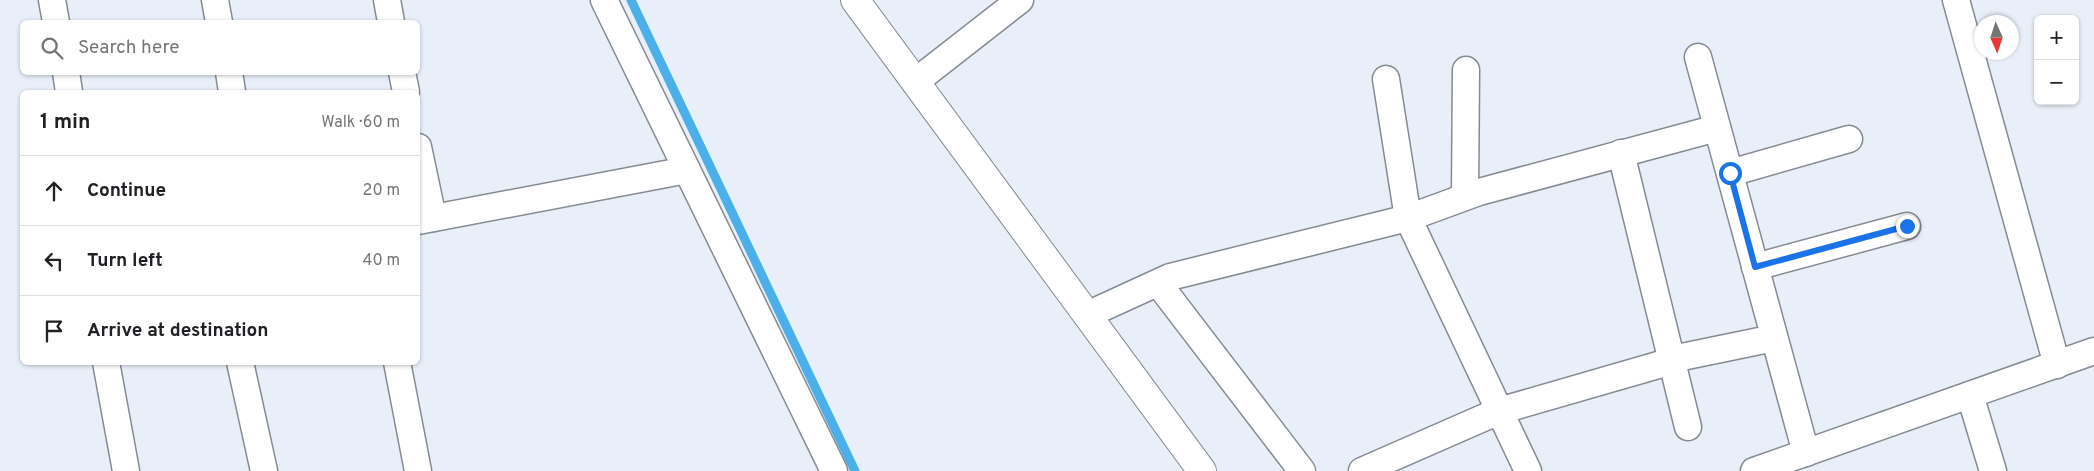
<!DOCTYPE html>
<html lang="en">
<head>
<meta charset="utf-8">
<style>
	:root { --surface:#fff; --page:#f6f6f6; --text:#202124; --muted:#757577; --line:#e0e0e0 }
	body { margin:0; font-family:Overpass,sans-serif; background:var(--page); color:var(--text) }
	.controls { position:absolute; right:15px; top:15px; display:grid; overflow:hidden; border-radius:8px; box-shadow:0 1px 4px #0004 }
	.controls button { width:45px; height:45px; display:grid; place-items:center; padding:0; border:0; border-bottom:1px solid var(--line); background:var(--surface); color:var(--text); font:25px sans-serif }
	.compass { position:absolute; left:1974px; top:15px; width:45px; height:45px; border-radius:50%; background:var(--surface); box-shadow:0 1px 4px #0004; rotate:177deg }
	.stop { position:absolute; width:15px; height:15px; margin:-11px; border:4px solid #1a73e8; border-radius:50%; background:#fff }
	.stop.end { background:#1a73e8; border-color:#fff; box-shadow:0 1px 5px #0008 }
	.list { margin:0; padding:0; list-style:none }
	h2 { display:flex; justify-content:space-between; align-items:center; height:65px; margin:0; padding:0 20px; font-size:21px }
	h2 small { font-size:16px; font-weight:400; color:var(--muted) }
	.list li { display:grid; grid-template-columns:32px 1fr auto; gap:15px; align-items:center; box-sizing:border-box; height:70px; padding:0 20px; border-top:1px solid var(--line) }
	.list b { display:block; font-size:19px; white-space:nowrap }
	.list em { font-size:16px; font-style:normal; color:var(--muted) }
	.icon { flex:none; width:28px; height:28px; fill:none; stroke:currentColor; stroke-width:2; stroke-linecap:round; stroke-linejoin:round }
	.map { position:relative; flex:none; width:2094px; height:471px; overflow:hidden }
	.search { position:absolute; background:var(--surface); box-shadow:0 1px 4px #0004; left:20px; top:20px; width:400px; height:55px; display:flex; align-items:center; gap:12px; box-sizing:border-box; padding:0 18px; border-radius:8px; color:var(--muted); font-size:19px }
	.panel { position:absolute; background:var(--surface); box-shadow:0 1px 4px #0004; left:20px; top:90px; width:400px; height:275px; border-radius:8px }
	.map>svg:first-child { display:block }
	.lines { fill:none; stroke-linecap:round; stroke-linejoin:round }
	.stream { stroke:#4bafea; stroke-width:9 }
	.street-casing { stroke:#858b93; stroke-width:29 }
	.secondary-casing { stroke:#858b93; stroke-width:30 }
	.street { stroke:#fff; stroke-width:26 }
	.secondary { stroke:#fff; stroke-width:28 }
	.route { stroke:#1a73e8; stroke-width:6 }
</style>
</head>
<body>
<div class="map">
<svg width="2094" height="471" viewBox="0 0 2094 471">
	<rect width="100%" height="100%" fill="#e8eff9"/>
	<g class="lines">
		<polyline class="stream" points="631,0 855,471"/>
		<g class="street-casing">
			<g id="street">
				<polyline points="52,0 56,22"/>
				<polyline points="215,0 219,22"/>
				<polyline points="387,0 391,22"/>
				<polyline points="604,0 834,471"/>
				<polyline points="1956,0 2057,365"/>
				<polyline points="1698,57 1806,453"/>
				<polyline points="66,72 69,92"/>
				<polyline points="229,72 232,92"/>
				<polyline points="402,72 406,92"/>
				<polyline points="1386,79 1408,218 1528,471"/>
				<polyline points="915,82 1020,0"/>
				<polyline points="418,147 433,218"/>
				<polyline points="1621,153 1688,427"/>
				<polyline points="1730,173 1849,139"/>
				<polyline points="1465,196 1466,70"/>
				<polyline points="418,221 687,170"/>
				<polyline points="1755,267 1907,226"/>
				<polyline points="1158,283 1302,471"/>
				<polyline points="1087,315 1170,277 1408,218 1479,192 1717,128"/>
				<polyline points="106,362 126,471"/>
				<polyline points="240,362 264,471"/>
				<polyline points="397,362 418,471"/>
				<polyline points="1970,395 1993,471"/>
				<polyline points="1362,471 1499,411 1672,361 1672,359 1774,338"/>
				<polyline points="1754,471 2094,351"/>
			</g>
		</g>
		<g class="secondary-casing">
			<polyline id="secondary" points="855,0 1202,471"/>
		</g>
		<use href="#street" class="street"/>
		<use href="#secondary" class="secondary"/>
	</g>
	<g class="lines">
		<polyline class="route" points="1730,173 1755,267 1907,226"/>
	</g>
</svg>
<div class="controls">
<button>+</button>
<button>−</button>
</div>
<svg class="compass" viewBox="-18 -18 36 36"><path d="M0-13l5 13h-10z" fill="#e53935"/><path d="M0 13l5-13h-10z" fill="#757577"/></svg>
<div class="stop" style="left:1730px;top:173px"></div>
<div class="stop end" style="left:1907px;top:226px"></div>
<div class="search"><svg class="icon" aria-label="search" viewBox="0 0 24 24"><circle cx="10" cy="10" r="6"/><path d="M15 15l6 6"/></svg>Search here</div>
<section class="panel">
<h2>1 min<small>Walk · 60 m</small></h2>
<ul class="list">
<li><svg class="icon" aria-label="ahead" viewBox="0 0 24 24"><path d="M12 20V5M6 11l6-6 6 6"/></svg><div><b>Continue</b></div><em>20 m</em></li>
<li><svg class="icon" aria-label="left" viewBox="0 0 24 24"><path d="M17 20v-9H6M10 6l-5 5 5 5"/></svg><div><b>Turn left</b></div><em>40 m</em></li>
<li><svg class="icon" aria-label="arrive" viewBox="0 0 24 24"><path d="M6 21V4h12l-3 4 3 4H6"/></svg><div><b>Arrive at destination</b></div></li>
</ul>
</section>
</div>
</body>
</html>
